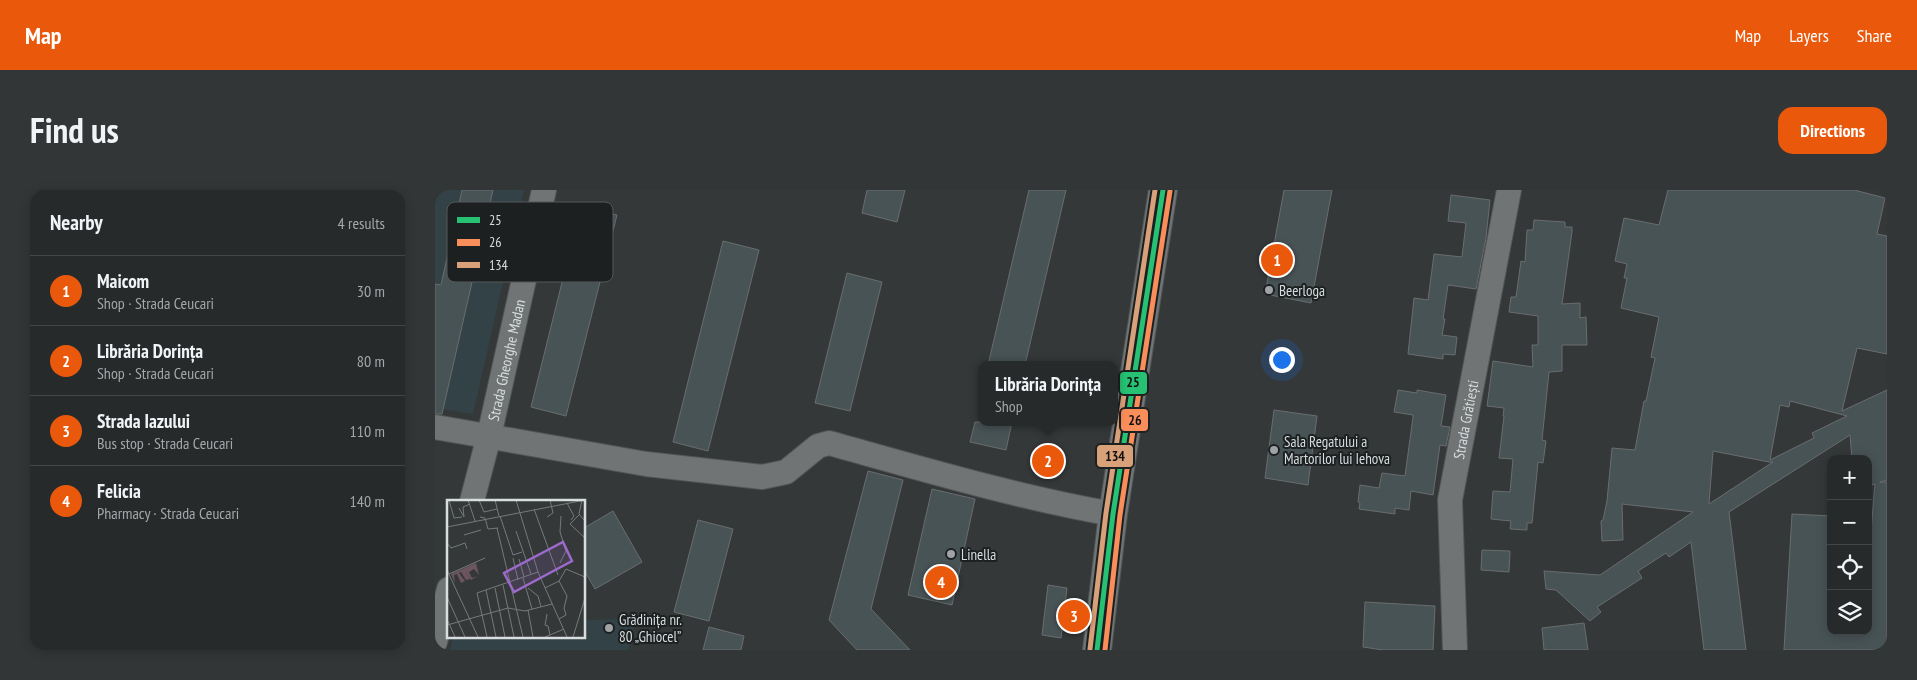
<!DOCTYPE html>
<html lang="en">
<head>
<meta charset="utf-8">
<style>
	:root { --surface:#272a2b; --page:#333637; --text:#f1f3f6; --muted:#a4a7a9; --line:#434647; --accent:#ea580c }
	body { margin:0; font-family:"PT Sans Narrow",sans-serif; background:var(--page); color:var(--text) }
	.controls { position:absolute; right:15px; bottom:15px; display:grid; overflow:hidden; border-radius:10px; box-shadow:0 2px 12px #0003 }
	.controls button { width:45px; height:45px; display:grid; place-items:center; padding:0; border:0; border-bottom:1px solid var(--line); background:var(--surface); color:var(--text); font:25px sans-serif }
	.you { position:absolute; left:846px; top:169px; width:18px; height:18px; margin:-12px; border:4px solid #fff; border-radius:50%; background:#1a73e8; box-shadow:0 0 0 8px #1a73e833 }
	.badge { display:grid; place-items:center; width:32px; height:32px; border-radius:50%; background:var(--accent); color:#fff; font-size:16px; font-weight:700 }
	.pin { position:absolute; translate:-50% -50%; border:2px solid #fff; box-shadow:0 1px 5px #0006 }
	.popup { position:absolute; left:543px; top:171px; width:140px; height:65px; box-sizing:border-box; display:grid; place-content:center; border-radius:10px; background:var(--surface); filter:drop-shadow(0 1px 4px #0005); font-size:16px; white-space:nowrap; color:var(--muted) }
	.popup b { font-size:19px; color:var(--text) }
	.popup::after { content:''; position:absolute; left:50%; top:100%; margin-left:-10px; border:10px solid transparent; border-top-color:var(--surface) }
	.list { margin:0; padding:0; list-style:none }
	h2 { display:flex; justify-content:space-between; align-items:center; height:65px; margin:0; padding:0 20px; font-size:21px }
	h2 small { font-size:16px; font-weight:400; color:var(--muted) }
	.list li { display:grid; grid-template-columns:32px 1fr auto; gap:15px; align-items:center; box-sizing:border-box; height:70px; padding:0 20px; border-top:1px solid var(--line) }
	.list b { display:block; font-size:19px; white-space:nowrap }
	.list p { margin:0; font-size:16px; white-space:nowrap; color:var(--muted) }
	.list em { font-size:16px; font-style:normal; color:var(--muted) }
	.icon { flex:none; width:28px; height:28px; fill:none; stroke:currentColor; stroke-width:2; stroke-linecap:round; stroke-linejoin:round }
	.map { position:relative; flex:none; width:1452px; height:460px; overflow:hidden; border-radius:15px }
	header { display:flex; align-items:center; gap:30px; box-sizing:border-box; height:70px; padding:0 25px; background:var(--accent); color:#fff }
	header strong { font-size:24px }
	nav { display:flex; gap:28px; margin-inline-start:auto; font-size:18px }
	.intro { display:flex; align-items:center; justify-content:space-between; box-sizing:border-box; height:120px; padding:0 30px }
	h1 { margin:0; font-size:35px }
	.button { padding:12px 22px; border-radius:15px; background:var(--accent); color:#fff; font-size:18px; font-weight:700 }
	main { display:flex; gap:30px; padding:0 30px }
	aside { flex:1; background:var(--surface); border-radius:15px; box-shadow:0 2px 12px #0003 }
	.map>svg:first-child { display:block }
	.built { fill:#324246 }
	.building { fill:#485356; stroke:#6a6d6e; fill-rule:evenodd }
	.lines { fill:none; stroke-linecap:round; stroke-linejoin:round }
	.minor-casing { stroke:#515556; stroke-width:26 }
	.tertiary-casing { stroke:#515556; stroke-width:30 }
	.minor { stroke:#707475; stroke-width:24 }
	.tertiary { stroke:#707475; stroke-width:28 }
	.bus-1-casing { stroke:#1c2021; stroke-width:9 }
	.bus-2-casing { stroke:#1c2021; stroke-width:9 }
	.bus-3-casing { stroke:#1c2021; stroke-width:9 }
	.bus-1 { stroke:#26c172; stroke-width:5 }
	.bus-2 { stroke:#fa8e5a; stroke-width:5 }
	.bus-3 { stroke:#d9a179; stroke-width:5 }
	.poi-dot { fill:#9fa3a5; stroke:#1c2021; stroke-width:2 }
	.labels { text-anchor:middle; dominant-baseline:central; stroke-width:4; stroke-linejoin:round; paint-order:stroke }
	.poi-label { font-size:15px; fill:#d8dddf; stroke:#1c2021; text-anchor:start }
	.street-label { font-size:15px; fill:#d8dddf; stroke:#1c2021 }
	.inset-road { fill:none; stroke:#767a7b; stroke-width:1 }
	.view { fill:#9c6aca; fill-opacity:0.15; stroke:#9c6aca; stroke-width:2.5 }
	.inset-edge { fill:none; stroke:#d8dddf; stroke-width:2.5 }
	.key { fill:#1c2021; stroke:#54595a; stroke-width:1 }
	.key-label { font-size:14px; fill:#d8dddf }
	.line-badge { stroke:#1c2021; stroke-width:2 }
	.pale-badge-label { font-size:14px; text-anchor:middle; font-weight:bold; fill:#111 }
</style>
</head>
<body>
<header>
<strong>Map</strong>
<nav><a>Map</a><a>Layers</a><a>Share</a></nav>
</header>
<div class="intro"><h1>Find us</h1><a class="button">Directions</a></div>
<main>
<aside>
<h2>Nearby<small>4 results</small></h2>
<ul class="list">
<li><span class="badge">1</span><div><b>Maicom</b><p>Shop · Strada Ceucari</p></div><em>30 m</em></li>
<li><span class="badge">2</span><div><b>Librăria Dorința</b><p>Shop · Strada Ceucari</p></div><em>80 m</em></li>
<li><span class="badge">3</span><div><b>Strada Iazului</b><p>Bus stop · Strada Ceucari</p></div><em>110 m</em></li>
<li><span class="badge">4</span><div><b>Felicia</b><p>Pharmacy · Strada Ceucari</p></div><em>140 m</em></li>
</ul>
</aside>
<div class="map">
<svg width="1452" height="460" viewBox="0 0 1452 460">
	<rect width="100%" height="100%" fill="#343839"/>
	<g class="built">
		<polygon points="0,0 89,0 38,224 0,218"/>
		<polygon points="201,429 193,460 15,460 18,446 149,446 149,430"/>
	</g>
	<g class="building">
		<polygon points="27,0 58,0 7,224 0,224 0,94 6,95"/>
		<polygon points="432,0 470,0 462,32 427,23"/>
		<polygon points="594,0 631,0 590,175 553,175"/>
		<polygon points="849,0 897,0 876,113 830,104"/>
		<path d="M1233 0H1419L1450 8 1442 44 1452 46V164L1422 158 1407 221 1452 200V290L1445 292H1452V460H1349L1357 324 1396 326V441H1433V377L1440 294 1433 296V269H1417L1415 245 1294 322 1311 460H1269L1256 352 1234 367 1231 363 1203 381 1207 388 1162 417 1166 422 1155 431 1121 400 1111 399 1109 381 1165 385 1258 322 1187 314 1188 350 1167 351 1166 331 1168 330 1172 311 1177 258 1200 260 1209 211H1211L1220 168 1216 167 1224 127 1186 118 1192 88H1189L1192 74 1180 71 1189 28 1224 35ZM1355 211 1412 226 1377 243 1379 248 1335 270 1345 215 1354 217ZM1278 261 1334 272H1338L1274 314Z"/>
		<polygon points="1016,5 1055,10 1051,48 1041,99 1013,95 1008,129 1010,129 1007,145 1022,147 1020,165 1008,164 1008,169 973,164 979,108 993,110 999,64 1027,67 1031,33 1013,31"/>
		<polygon points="146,16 182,25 131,226 96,217"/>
		<polygon points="1099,30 1130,32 1130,37 1137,37 1137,42 1127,114 1145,113 1145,128 1151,127 1152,155 1127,155 1127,181 1114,182 1107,250 1111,251 1108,273 1103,272 1097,333 1092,333 1092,340 1075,339 1076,331 1056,329 1058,301 1075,302 1078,269 1064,268 1069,226 1068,226 1069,218 1052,216 1058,171 1098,177 1097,155 1103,155 1103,126 1074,122 1076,107 1081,107 1086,71 1090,72 1092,40 1098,40"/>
		<polygon points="288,51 324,60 273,261 238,252"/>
		<polygon points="412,83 447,92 415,221 380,213"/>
		<polygon points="963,200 982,203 982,200 1011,205 1006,236 1015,237 1011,256 1005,255 998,305 976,301 974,320 960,318 960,324 924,319 925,313 923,312 925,295 944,298 947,283 970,286 978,227 978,225 959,222"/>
		<polygon points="839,220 882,226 873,295 830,288"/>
		<polygon points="540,232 577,232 571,260 535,252"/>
		<polygon points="433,281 468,290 436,419 475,460 422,460 394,430"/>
		<polygon points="497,299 540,309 517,415 473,405"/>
		<polygon points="178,321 207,372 160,399 149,380 149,338"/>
		<polygon points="263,330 298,339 274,431 239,422"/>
		<polygon points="1047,360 1075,361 1074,382 1046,380"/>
		<polygon points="613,395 632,398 626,448 607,445"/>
		<polygon points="930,412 1000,416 998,460 948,460 928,457"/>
		<polygon points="1149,433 1153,460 1109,460 1107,438"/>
		<polygon points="274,437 309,446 306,460 268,460"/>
	</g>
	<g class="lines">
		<g class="minor-casing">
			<g id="minor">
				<path d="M0 237 211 274 327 287 351 282 383 256 394 253C488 279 581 307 678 324"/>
				<path id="s1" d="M37 311 54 246 109 0"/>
				<polyline points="0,452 14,399"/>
				<path id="s2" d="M1020 460 1015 310 1074 0"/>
			</g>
		</g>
		<g class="tertiary-casing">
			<polyline id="tertiary" points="662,460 678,324 728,0"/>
		</g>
		<use href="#minor" class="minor"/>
		<use href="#tertiary" class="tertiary"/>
		<g class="bus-1-casing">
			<polyline id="bus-1" points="662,460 678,324 728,0"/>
		</g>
		<g class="bus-2-casing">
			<polyline id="bus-2" points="670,460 685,325 735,1"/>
		</g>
		<g class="bus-3-casing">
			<polyline id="bus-3" points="655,459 671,323 720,0"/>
		</g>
		<use href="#bus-1" class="bus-1"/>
		<use href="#bus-2" class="bus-2"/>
		<use href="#bus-3" class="bus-3"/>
	</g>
	<g class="poi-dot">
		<circle cx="834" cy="100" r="5"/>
		<circle cx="839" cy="260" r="5"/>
		<circle cx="516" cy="364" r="5"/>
		<circle cx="174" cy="438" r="5"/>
	</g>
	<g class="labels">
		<g class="poi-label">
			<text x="844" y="100">Beerloga</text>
			<text x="849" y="251">Sala Regatului a<tspan x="849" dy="17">Martorilor lui Iehova</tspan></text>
			<text x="526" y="364">Linella</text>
			<text x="184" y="429">Grădinița nr.<tspan x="184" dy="17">80 „Ghiocel”</tspan></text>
		</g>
		<g class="street-label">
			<text stroke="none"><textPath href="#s1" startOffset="145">Strada Gheorghe Madan</textPath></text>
			<text stroke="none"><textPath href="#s2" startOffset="232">Strada Grătiești</textPath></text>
		</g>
	</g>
	<g transform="translate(12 310)">
		<rect width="138" height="138" fill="#343839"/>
		<path d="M29 63 32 75 27 69 22 72 25 78 31 76 24 80 18 70 23 79 19 80 14 72 12 73 18 81 14 83 10 74 7 75 8 83 4 74Z" fill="#6d555f"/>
		<path class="inset-road" d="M2 0 7 18 15 17M21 0 28 21M32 0 37 12 50 9M48 0 52 16M69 0 91 72 120 137M135 0 132 14 138 21M120 3 127 16 124 20M12 8 17 17 16 7 23 4M87 9 111 75M132 15 123 24 138 38M53 16 66 55 75 52M33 17 38 18 41 29 51 28M100 17 106 13 103 0M0 27 138 0M50 28 76 137M69 31 84 74M17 35 34 30M0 43 4 48 18 43 20 49M66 58 71 80M72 59 77 77M113 63 119 51 113 32 114 16M0 70 31 137M2 74 38 58M76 78 85 109M112 81 120 96 117 108 119 115 112 119M56 85 67 137M48 88 58 137M81 88 91 96 94 107M98 88 112 81 119 69 138 77M39 90 49 137M0 97 18 137M81 110 86 137M100 114 98 125 101 126 103 135M0 119 8 137M0 125 61 108 78 111 105 104M40 137 30 93 91 72M98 137 117 129M126 137 138 98"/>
		<path class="view" d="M116 42 125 61 67 92 57 73Z"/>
		<rect width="138" height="138" class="inset-edge"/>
	</g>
	<rect x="12" y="12" width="166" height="80" rx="8" class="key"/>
	<rect x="22" y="27" width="23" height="6" fill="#26c172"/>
	<rect x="22" y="49" width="23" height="7" fill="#fa8e5a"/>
	<rect x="22" y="72" width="23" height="6" fill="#d9a179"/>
	<g class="key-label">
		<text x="54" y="35">25</text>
		<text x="54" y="57">26</text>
		<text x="54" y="80">134</text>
	</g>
	<g class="line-badge">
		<rect x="684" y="181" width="29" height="24" rx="5" fill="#26c172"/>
		<rect x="685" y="218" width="29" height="24" rx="5" fill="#fa8e5a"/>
		<rect x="661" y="254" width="38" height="24" rx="5" fill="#d9a179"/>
	</g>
	<g class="pale-badge-label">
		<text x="698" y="197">25</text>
		<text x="700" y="235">26</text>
		<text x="680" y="271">134</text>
	</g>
</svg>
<div class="controls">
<button>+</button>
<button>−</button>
<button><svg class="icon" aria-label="locate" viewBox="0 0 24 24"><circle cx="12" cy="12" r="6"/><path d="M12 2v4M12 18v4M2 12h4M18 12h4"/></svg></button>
<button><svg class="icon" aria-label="layers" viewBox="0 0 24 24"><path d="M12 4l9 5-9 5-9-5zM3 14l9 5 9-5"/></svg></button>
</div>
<div class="you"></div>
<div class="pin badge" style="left:842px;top:70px">1</div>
<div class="pin badge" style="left:613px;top:271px">2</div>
<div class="popup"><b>Librăria Dorința</b>Shop</div>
<div class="pin badge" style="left:639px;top:426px">3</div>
<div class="pin badge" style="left:506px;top:392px">4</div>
</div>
</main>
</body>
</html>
